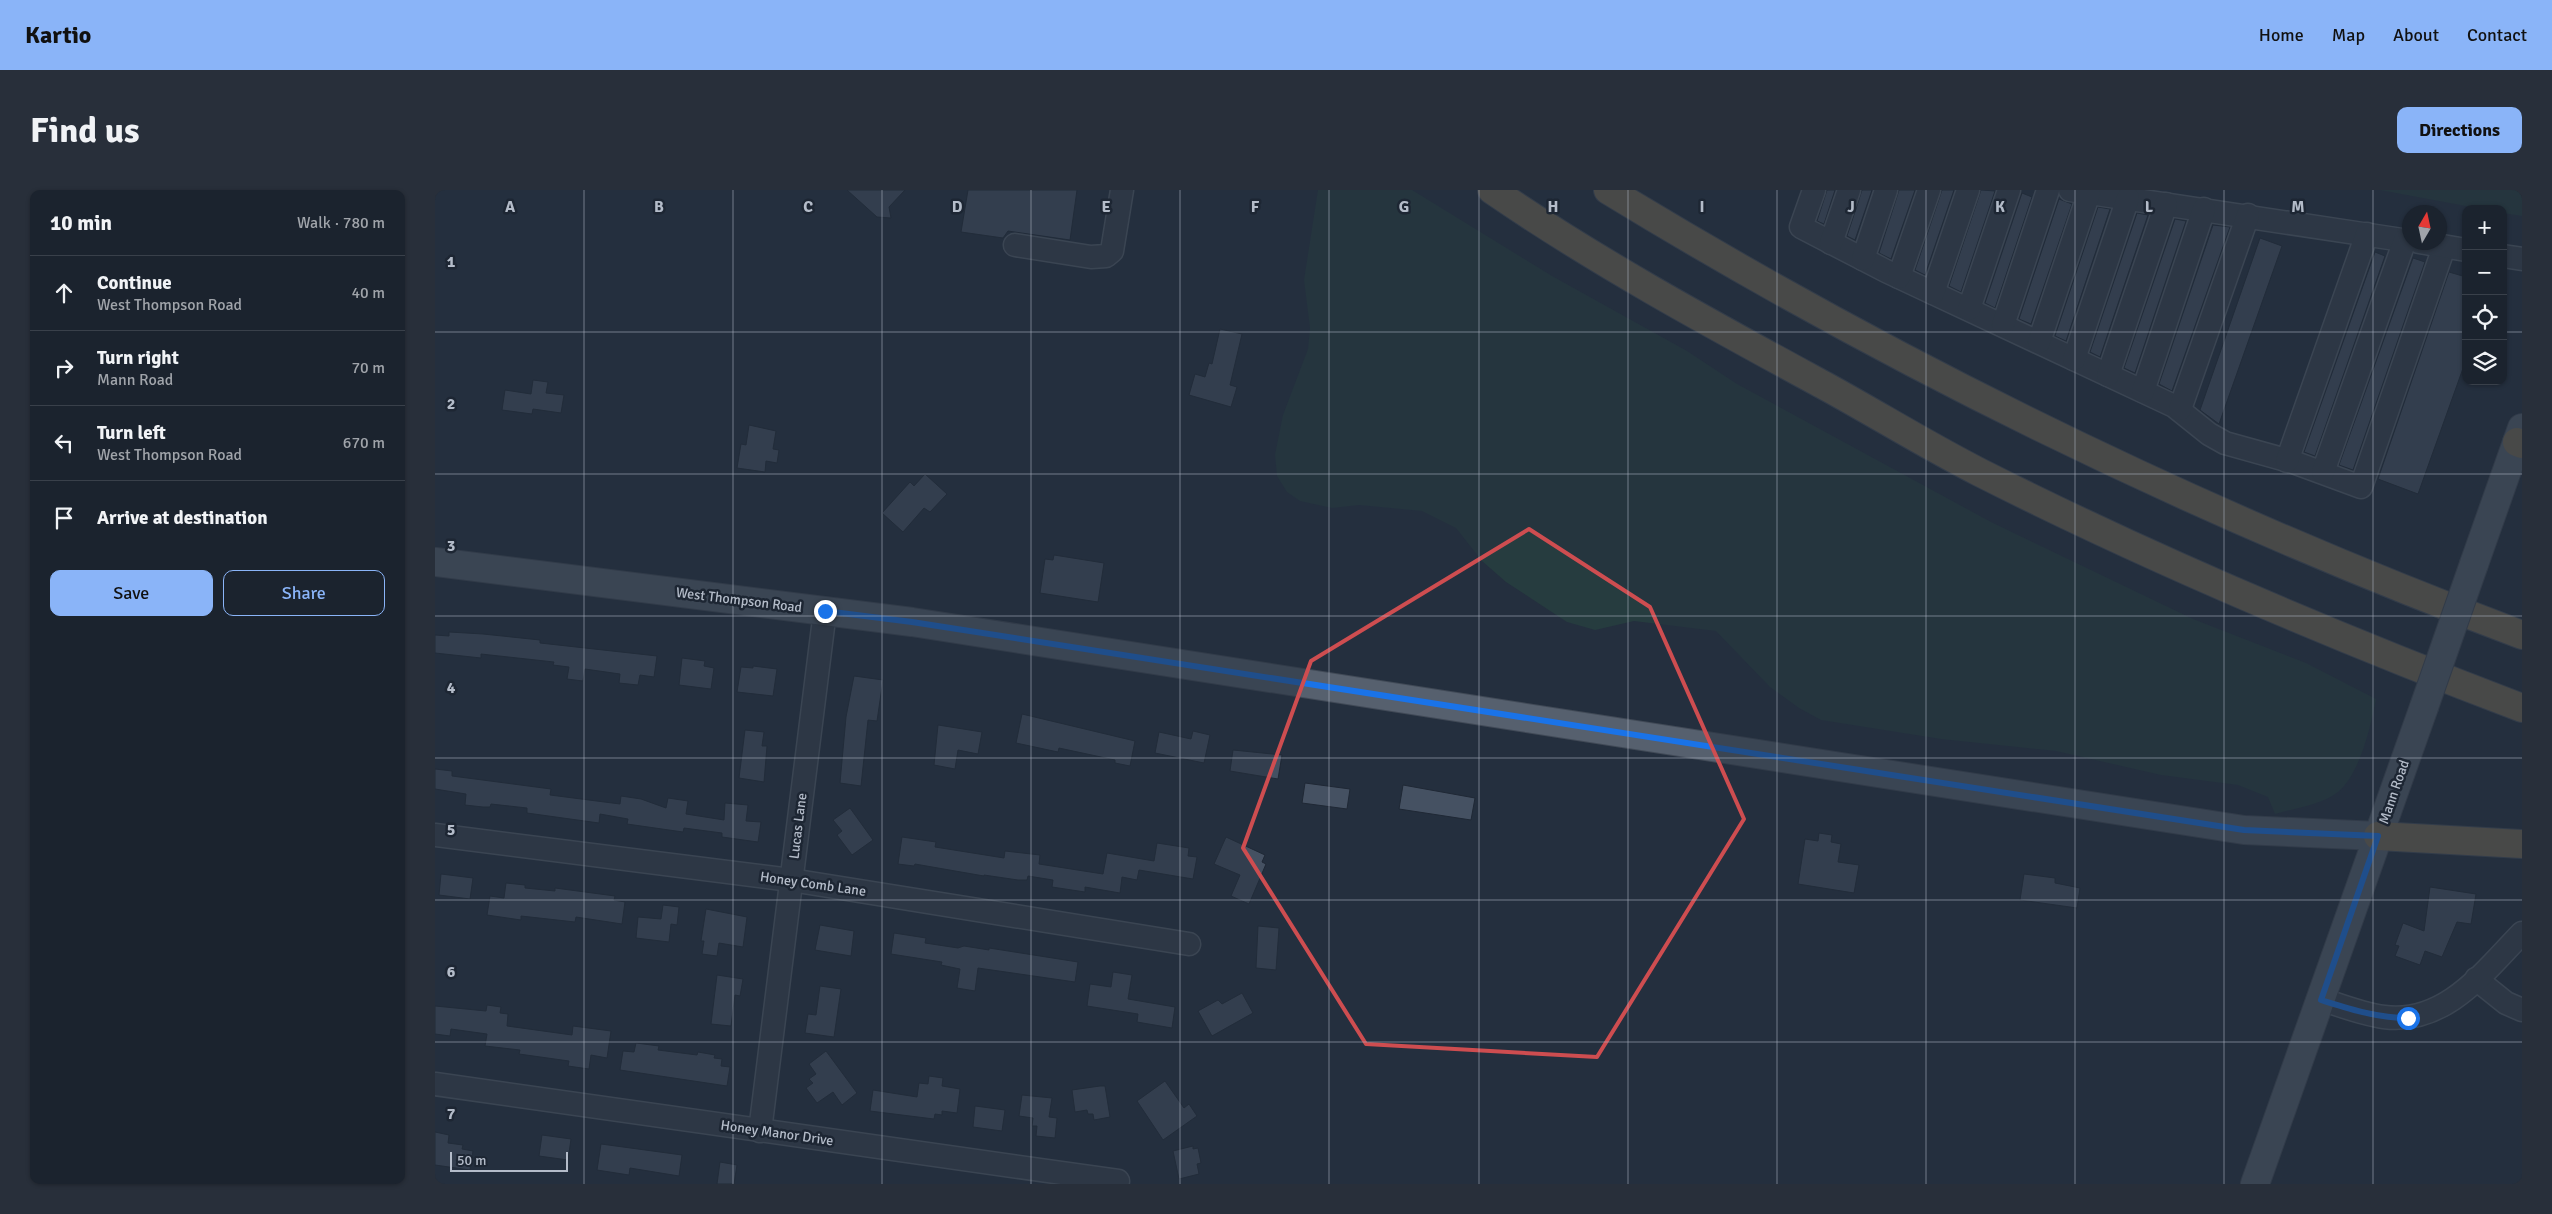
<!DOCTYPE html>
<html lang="en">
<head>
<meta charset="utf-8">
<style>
	:root { --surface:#1b232e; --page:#282f3a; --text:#f1f3f6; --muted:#a0a4aa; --line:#39404a; --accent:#8ab4f8 }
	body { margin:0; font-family:Signika,sans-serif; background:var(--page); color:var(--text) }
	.controls { position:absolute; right:15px; top:15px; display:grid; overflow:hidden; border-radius:10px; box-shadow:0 1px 4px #0004 }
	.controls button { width:45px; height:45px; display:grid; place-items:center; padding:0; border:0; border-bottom:1px solid var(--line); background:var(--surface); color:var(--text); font:25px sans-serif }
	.compass { position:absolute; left:1967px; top:15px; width:45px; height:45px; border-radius:50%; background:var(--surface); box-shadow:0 1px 4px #0004; rotate:9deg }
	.scale { position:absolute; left:15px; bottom:12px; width:118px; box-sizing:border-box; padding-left:5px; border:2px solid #b4bcc9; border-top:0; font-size:14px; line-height:18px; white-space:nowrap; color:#b4bcc9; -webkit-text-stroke:4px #1d2633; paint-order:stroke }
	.stop { position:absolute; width:15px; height:15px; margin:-11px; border:4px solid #1a73e8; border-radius:50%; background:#fff }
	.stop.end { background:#1a73e8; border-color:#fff; box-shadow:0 1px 5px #0008 }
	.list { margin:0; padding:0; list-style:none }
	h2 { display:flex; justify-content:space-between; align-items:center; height:65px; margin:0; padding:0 20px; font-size:21px }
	h2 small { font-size:16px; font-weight:400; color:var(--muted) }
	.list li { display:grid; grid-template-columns:32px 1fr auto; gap:15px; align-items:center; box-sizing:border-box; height:75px; padding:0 20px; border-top:1px solid var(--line) }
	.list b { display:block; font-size:19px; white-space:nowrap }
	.list p { margin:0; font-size:16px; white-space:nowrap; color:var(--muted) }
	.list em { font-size:16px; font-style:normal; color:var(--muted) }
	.actions { display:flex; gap:10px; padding:15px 20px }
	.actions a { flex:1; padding:11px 0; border:1px solid var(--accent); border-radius:10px; text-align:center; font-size:18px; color:var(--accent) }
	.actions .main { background:var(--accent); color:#111 }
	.icon { flex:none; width:28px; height:28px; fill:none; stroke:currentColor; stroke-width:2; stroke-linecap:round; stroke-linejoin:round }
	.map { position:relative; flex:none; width:2087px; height:994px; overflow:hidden; border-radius:10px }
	header { display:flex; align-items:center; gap:30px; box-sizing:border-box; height:70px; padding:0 25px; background:var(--accent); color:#111 }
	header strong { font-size:24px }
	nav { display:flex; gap:28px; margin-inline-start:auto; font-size:18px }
	.intro { display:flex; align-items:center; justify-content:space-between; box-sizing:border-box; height:120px; padding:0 30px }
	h1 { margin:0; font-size:35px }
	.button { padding:12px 22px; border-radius:10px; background:var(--accent); color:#111; font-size:18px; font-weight:700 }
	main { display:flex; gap:30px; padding:0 30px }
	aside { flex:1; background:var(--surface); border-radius:10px; box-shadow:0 1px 4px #0004 }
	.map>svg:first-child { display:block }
	.green { fill:#263c3f }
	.building { fill:#455162; stroke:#1f2835 }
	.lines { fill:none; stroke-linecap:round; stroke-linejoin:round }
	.minor-casing { stroke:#565f6c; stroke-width:25 }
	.major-casing { stroke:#414a57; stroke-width:30 }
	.highway-casing { stroke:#434c59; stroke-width:30 }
	.minor { stroke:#38414e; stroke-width:22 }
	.major { stroke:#56606e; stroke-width:28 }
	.highway { stroke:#746855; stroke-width:28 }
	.major-bridge-casing { stroke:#414a57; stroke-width:30; stroke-linecap:butt }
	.major-bridge { stroke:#56606e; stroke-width:28 }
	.route { stroke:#1a73e8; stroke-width:6 }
	.marked { fill:none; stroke:#ce4d50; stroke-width:4; stroke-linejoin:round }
	.grid { fill:none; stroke:#b4bcc9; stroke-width:1; stroke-opacity:0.55 }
	.labels { text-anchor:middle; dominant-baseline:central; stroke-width:5; stroke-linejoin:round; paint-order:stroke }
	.street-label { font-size:14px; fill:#b4bcc9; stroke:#1d2633 }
	.grid-label { font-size:16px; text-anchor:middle; font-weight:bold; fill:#b4bcc9; stroke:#1d2633; stroke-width:5; stroke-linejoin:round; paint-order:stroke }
</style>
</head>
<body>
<header>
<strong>Kartio</strong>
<nav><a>Home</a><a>Map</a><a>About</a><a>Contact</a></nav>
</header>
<div class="intro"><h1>Find us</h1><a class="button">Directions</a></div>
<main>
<aside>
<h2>10 min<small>Walk · 780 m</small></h2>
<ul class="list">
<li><svg class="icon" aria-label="ahead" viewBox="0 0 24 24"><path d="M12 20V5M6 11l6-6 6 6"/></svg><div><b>Continue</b><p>West Thompson Road</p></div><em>40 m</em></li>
<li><svg class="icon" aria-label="right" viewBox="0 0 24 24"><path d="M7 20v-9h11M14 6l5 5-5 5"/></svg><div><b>Turn right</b><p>Mann Road</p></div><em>70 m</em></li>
<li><svg class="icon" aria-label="left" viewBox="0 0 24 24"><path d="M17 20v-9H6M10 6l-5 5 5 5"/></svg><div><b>Turn left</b><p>West Thompson Road</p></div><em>670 m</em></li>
<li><svg class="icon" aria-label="arrive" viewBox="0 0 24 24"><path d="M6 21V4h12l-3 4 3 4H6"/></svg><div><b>Arrive at destination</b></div></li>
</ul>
<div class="actions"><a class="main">Save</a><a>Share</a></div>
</aside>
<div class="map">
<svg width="2087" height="994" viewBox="0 0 2087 994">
	<rect width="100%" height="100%" fill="#242f3e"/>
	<g class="green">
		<path d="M883 0H977L1117 86 1252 161 1302 194 1556 332 1758 429 1871 473 1941 509C1936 535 1925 584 1903 602 1886 615 1860 618 1840 624L1833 607 1803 595 1726 585 1621 561 1506 549 1386 530 1364 518 1335 497 1281 441 1199 431 1160 440 1132 432 1071 392 1047 371 1021 338 987 321 924 315 897 318 865 311 852 302 842 286 840 265 848 225 873 159 875 138 869 90Z"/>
		<polygon points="1945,0 2087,0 2087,26 2068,23 2068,19 2047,19"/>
	</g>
	<g class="building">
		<polygon points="412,0 470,0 454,17 456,28 442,27"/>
		<polygon points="533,0 642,0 635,50 573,41 568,48 526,42"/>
		<polygon points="1392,0 1400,0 1389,34 1382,31"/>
		<polygon points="1427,0 1437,0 1420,50 1412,46"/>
		<polygon points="1464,0 1480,0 1456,69 1444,63"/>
		<polygon points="1507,0 1519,0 1490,85 1480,80"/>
		<polygon points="1546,0 1560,1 1526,102 1514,96"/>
		<polygon points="1587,3 1597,7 1560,118 1550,113"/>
		<polygon points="1624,9 1637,14 1596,134 1584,129"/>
		<polygon points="1663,17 1675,19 1631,151 1620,146"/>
		<polygon points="1702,23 1713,25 1665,167 1655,162"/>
		<polygon points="1740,29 1751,31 1700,183 1689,178"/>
		<polygon points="1778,35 1795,37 1737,201 1724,194"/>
		<polygon points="1825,48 1847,56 1784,234 1765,220"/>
		<polygon points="1940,62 1950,66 1880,266 1869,262"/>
		<polygon points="1978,68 1990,72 1918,280 1904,275"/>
		<polygon points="2014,82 2031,87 2031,170 1983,304 1943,289"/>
		<polygon points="785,139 807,144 795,195 802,197 796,217 754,205 760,184 770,187 774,173 777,174"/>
		<polygon points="98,190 113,192 111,203 129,205 126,223 98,219 97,224 67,220 70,200 96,204"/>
		<polygon points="314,235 341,241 338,259 344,260 342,273 331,271 330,282 302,278 306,254 311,255"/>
		<polygon points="490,284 512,304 495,322 489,318 468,342 447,323 475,292 479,296"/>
		<polygon points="619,365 669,373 663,412 605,403 610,369 618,370"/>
		<polygon points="14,442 48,444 105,450 105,453 222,466 219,487 205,485 203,495 184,493 185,484 150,479 148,491 132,489 134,477 118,475 119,472 46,464 46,468 0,463 0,445 14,446"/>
		<polygon points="247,468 270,471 269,476 279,478 276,499 244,495"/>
		<polygon points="318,476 342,479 338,506 302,502 306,477 318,478"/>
		<polygon points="419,486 448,490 442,531 433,530 426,596 405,593 411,527"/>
		<polygon points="587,524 700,551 695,576 680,573 680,570 624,558 623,562 581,553"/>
		<polygon points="503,535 547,542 543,564 523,560 520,579 499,575"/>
		<polygon points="310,540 329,542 327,556 332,556 329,592 304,588"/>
		<polygon points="758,541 775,545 769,573 720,563 724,542 756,549"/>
		<polygon points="798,560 847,565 843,589 795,581"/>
		<polygon points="0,579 17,581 17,586 116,599 115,605 185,614 186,606 206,609 231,618 233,608 253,611 251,624 289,630 290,613 313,615 311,631 326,632 323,652 287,647 287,643 249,638 248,642 192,634 193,629 165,624 164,633 92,623 92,618 56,614 55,617 48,617 30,615 31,604 0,599"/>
		<polygon points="870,593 915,599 912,619 867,613"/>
		<polygon points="968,595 1040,608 1036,630 964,619"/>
		<polygon points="415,618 438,650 417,665 402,645 407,641 398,630"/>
		<polygon points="1384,643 1397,645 1396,652 1406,654 1403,672 1424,675 1419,703 1363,694 1370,649 1383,651"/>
		<polygon points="467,647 501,652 500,657 569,668 570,661 605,665 604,674 668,684 672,663 719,671 722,653 754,658 753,666 762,667 758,689 704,680 702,690 687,687 685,703 650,697 650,702 617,697 618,690 593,686 592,690 583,690 549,685 549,686 480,674 479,676 463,674"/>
		<polygon points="791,647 830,665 827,672 831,674 814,714 796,706 805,685 779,674"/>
		<polygon points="6,684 38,688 35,709 4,705"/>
		<polygon points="1589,684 1620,688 1620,693 1645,698 1642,718 1585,710"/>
		<polygon points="71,693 90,695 90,698 120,701 120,698 180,706 179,710 190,712 187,734 141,727 140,732 86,726 86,730 52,725 55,706 69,708"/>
		<polygon points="1995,697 2041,704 2036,734 2022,732 2007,767 1990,761 1985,775 1960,766 1964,756 1960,755 1968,733 1989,741"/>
		<polygon points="228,715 244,717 242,735 236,734 234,752 201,748 203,727 226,729"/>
		<polygon points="271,719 312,727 308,757 284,753 282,766 267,764 269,751 266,751"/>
		<polygon points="385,735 419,741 416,766 380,760"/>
		<polygon points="823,736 844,738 841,780 821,778"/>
		<polygon points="459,743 491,748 490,753 523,758 529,756 554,760 554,758 643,772 640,792 543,778 540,801 522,798 525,779 506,775 507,772 456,764"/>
		<polygon points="678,782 697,785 693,809 740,817 737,838 702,832 703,824 652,816 655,794 676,797"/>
		<polygon points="282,785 308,789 305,806 300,805 296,836 276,834"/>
		<polygon points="385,796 406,799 399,847 370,843 373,824 381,825"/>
		<polygon points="807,803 818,823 777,846 763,821 783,810 787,814"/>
		<polygon points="52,815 66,817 65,823 73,824 72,836 137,845 138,836 176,841 172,868 156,865 154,879 133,876 134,871 84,864 85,860 50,856 52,844 16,839 15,846 0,844 0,816 51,821"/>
		<polygon points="201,853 224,856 223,860 262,865 263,862 280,865 279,868 287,869 286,876 295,877 292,896 185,880 188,861 199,862"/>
		<polygon points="391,861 422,903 407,915 398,902 382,913 371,898 378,893 374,889 381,884 374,874"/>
		<polygon points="494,886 508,888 507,896 525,899 522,923 507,921 507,925 500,924 499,929 435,921 438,900 482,907 484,893 493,894"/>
		<polygon points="730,891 749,918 754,914 762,926 728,950 702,911"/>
		<polygon points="665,896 670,896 675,927 659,930 658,924 653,924 652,920 640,922 637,900"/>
		<polygon points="587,905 617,908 614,927 622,928 620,948 601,946 602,936 597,936 598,928 584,926"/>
		<polygon points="540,916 570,920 567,941 538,937"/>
		<polygon points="0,942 14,945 13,953 28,955 27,959 38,961 35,980 0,975"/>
		<polygon points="107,945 136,949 133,970 104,966"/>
		<polygon points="166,954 247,965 244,986 195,978 194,985 162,980"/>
		<polygon points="758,956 758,959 763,958 766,973 762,974 764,984 744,989 738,961"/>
		<polygon points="285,972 302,975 299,994 282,994"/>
	</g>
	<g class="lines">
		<g class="minor-casing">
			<g id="minor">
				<polyline points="1379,0 1366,37 1451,81 1739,216 1774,244 1790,253 1858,272 1926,297 2009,57"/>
				<polyline points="1635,0 1974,51"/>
				<polyline points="1984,52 2031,60"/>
				<polyline points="1396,53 1414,0"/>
				<polyline points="580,55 656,67 671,66 677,61 687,0"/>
				<polyline points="2068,66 2087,69"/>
				<polyline points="1428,69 1451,0"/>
				<polyline points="1464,87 1494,0"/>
				<polyline points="1498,103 1533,0"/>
				<polyline points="1534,119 1574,0"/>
				<polyline points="1568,135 1613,0"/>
				<polyline points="1604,152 1654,3"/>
				<polyline points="1639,169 1693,8"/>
				<polyline points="1673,185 1731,14"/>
				<polyline points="1708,201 1769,19"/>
				<polyline points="1745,219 1813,25"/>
				<polyline points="1852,271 1932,44"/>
				<polyline points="1888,282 1970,50"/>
				<polyline points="0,645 356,690 754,754"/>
				<polyline points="2041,789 2071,813 2087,820"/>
				<path d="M1886 809C1907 816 1927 824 1949 827 2010 835 2049 782 2087 743"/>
				<polyline points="0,894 683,991"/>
				<polyline points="325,941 390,421"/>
			</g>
		</g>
		<g class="major-casing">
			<g id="major">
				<polyline points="0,372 477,432 1809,640 1943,646"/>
				<polyline points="2039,374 2087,238"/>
				<polyline points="1820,994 1989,517"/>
			</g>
		</g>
		<g class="highway-casing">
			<g id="highway">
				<path d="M1057 0C1165 74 1278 135 1392 197 1443 225 1493 256 1544 282 1720 371 1903 448 2087 518"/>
				<path d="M1173 0C1463 177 1770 326 2087 445"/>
				<polyline points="2082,252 2087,254"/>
				<polyline points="1943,646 2087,654"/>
			</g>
		</g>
		<use href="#minor" class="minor"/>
		<use href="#major" class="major"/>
		<use href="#highway" class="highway"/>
		<g class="major-bridge-casing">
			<polyline id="major-bridge" points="1989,517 2039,374"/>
		</g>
		<use href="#major-bridge" class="major-bridge"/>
	</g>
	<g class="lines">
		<path class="route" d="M390 421 477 432 1809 640 1943 646 1886 810C1915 819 1942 828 1973 828"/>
	</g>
	<path d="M0 0H2087V994H0ZM1094 339 1215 417 1309 629 1162 867 931 854 808 658 876 471Z" fill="#242f3e" fill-opacity=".55" fill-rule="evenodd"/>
	<path class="marked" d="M1094 339 1215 417 1309 629 1162 867 931 854 808 658 876 471Z"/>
	<path class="grid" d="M149 0V994M298 0V994M447 0V994M596 0V994M745 0V994M894 0V994M1044 0V994M1193 0V994M1342 0V994M1491 0V994M1640 0V994M1789 0V994M1938 0V994M0 142H2031M2068 142H2087M0 284H2087M0 426H2087M0 568H2087M0 710H2087M0 852H2087"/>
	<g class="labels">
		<g class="street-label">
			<text transform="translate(304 410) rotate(7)">West Thompson Road</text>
			<text transform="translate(1959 602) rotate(-71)">Mann Road</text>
			<text transform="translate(363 636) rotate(-83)">Lucas Lane</text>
			<text transform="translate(378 694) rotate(8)">Honey Comb Lane</text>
			<text transform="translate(342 943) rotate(8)">Honey Manor Drive</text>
		</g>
	</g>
	<g class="grid-label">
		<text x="75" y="22">A</text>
		<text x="224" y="22">B</text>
		<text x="373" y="22">C</text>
		<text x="522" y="22">D</text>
		<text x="671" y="22">E</text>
		<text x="820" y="22">F</text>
		<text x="969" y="22">G</text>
		<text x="1118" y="22">H</text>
		<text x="1267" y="22">I</text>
		<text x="1416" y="22">J</text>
		<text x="1565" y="22">K</text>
		<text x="1714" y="22">L</text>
		<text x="1863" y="22">M</text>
		<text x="16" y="77">1</text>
		<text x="16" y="219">2</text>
		<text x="16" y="361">3</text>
		<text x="16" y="503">4</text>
		<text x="16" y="645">5</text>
		<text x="16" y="787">6</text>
		<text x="16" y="929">7</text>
	</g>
</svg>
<div class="controls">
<button>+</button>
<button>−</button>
<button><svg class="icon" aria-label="locate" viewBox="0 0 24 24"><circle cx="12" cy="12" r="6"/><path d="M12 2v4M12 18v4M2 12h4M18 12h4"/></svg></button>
<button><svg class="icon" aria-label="layers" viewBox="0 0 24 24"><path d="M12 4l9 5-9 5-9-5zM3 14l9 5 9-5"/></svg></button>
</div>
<svg class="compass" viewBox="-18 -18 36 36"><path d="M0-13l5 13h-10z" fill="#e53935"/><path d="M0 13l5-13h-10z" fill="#a0a4aa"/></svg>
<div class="scale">50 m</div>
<div class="stop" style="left:1973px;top:828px"></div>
<div class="stop end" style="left:390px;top:421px"></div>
</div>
</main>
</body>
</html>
